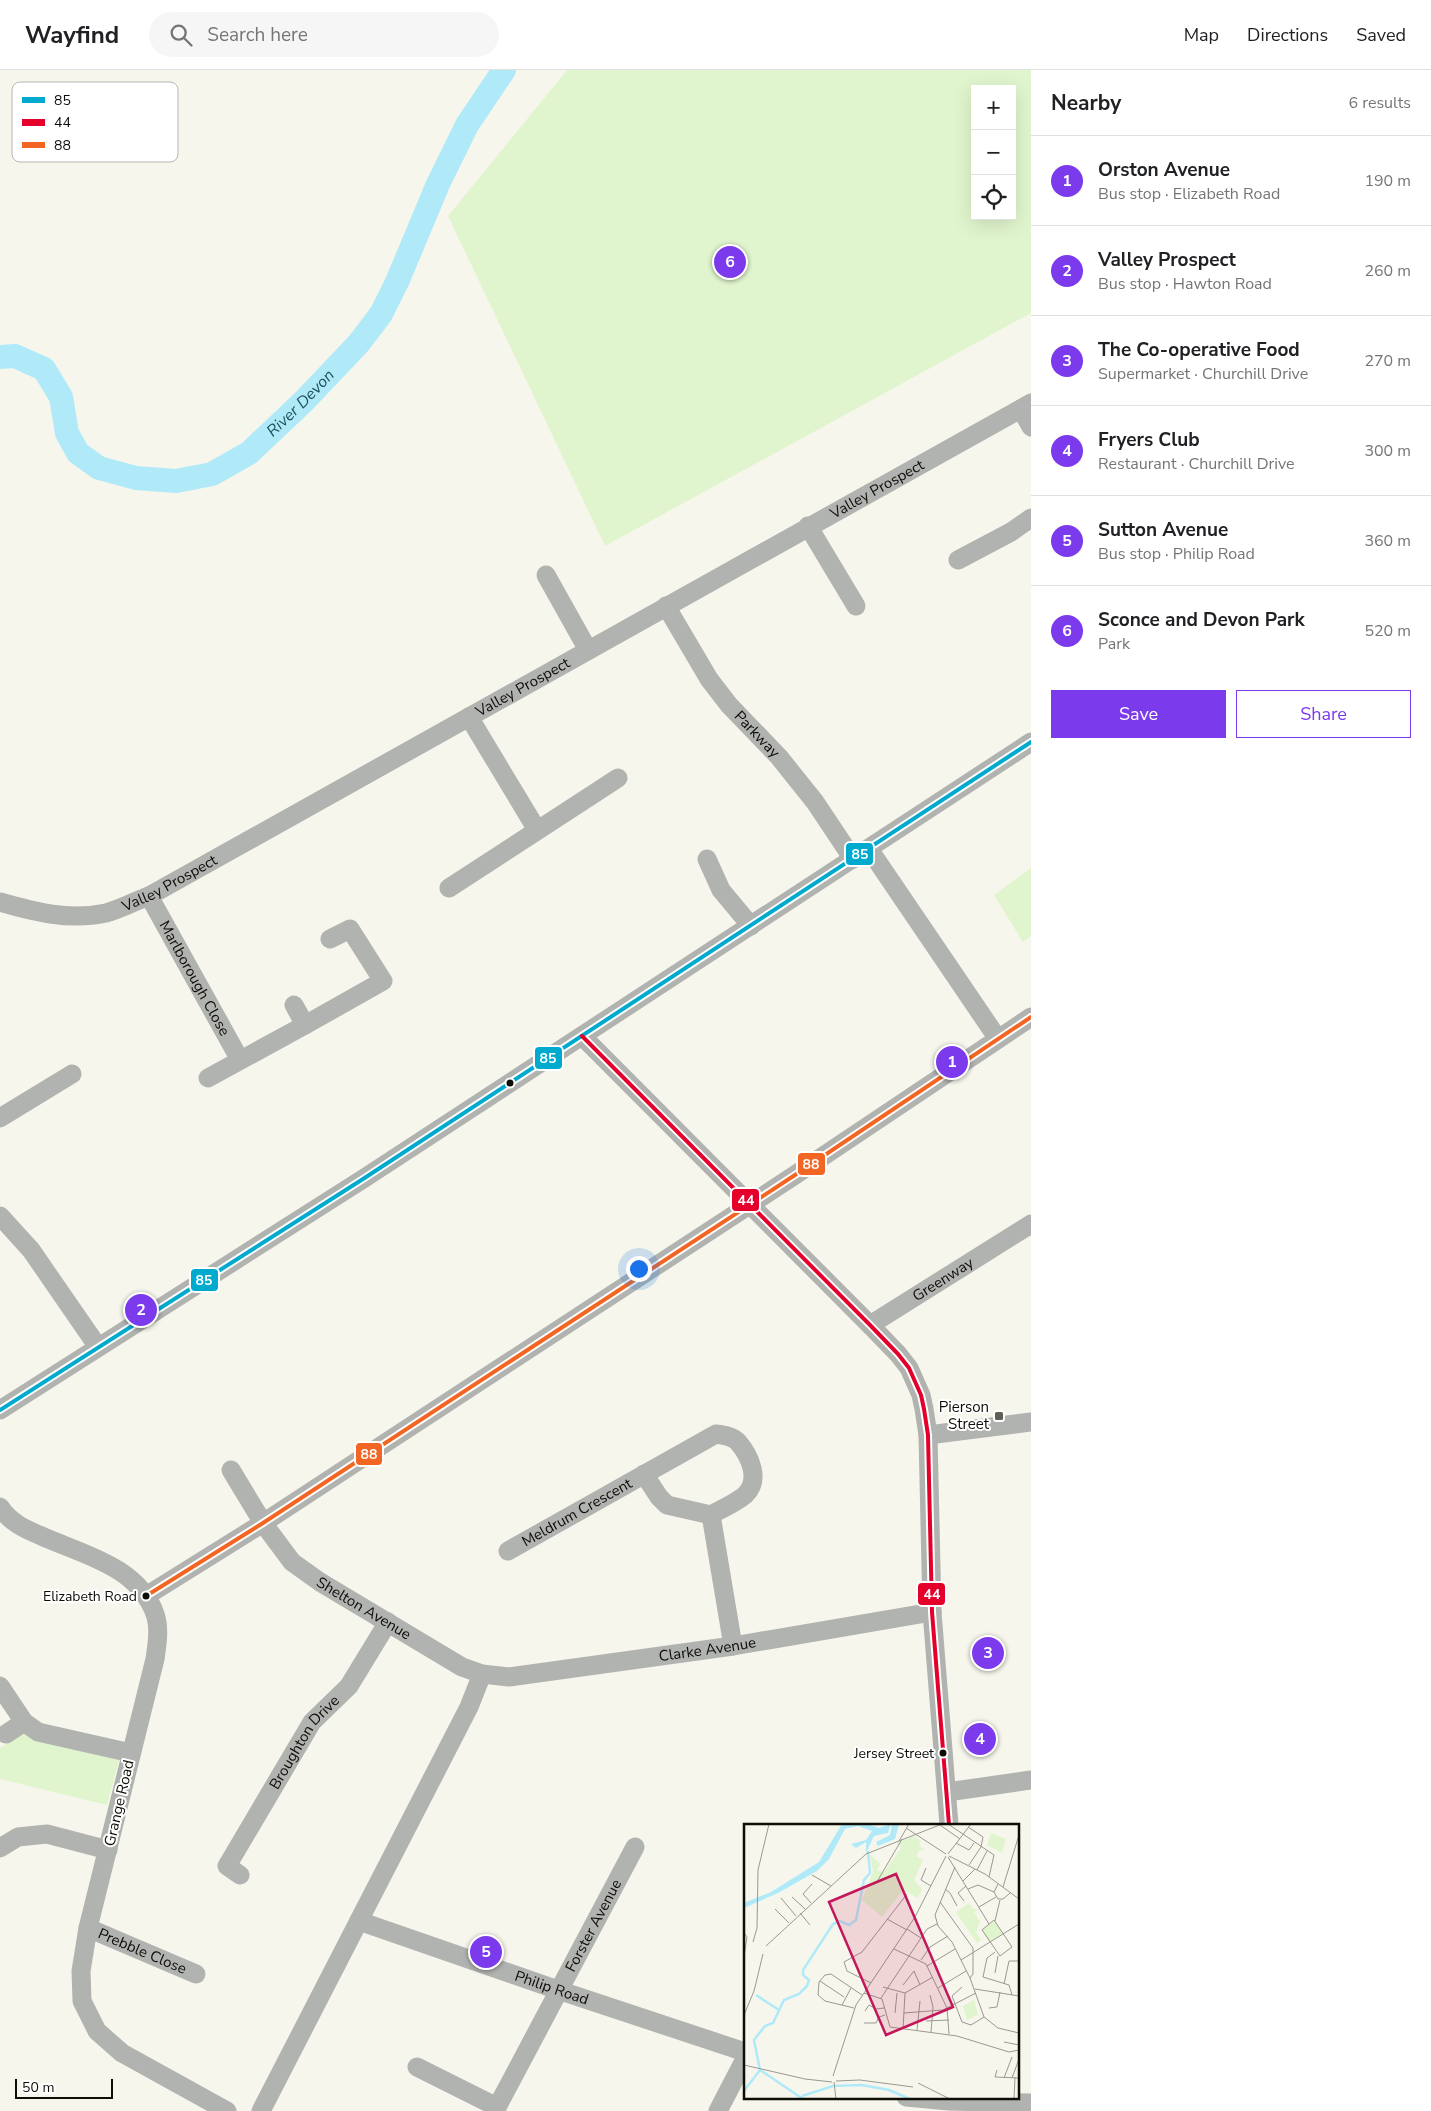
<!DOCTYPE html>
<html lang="en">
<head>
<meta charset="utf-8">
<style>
	:root { --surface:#fff; --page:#f6f6f6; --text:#202124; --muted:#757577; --line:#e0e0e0; --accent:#7c3aed }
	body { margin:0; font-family:"Nunito Sans",sans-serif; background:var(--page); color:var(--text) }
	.controls { position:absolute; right:15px; top:15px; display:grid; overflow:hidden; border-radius:0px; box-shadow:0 5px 20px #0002 }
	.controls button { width:45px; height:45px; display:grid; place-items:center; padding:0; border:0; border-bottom:1px solid var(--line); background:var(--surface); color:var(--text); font:25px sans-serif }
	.scale { position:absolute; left:15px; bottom:12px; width:98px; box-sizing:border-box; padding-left:5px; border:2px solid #0e0d07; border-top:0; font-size:14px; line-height:18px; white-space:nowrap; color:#0e0d07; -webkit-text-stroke:4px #fff; paint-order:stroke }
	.you { position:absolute; left:638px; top:1198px; width:18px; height:18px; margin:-12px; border:4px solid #fff; border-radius:50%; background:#1a73e8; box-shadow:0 0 0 8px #1a73e833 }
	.badge { display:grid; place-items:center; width:32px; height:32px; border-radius:50%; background:var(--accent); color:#fff; font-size:16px; font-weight:700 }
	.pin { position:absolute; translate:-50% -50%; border:2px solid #fff; box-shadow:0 1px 5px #0006 }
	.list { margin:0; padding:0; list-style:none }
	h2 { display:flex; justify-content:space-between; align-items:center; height:65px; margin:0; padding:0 20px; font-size:21px }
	h2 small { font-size:16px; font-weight:400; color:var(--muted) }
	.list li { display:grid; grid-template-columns:32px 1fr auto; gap:15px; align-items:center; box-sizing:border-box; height:90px; padding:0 20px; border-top:1px solid var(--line) }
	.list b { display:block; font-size:19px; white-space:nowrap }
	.list p { margin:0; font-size:16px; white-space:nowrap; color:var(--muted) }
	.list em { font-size:16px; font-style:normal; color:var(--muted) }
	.actions { display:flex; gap:10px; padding:15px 20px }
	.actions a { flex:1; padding:11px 0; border:1px solid var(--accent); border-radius:0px; text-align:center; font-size:18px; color:var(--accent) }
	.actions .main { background:var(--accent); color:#fff }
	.icon { flex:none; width:28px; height:28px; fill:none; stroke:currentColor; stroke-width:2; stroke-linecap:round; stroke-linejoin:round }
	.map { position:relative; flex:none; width:1031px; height:2041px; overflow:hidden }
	header { display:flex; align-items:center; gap:30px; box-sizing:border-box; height:70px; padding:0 25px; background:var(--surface); border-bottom:1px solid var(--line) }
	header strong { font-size:24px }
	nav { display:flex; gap:28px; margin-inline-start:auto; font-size:18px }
	.search { width:350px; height:45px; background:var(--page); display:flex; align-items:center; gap:12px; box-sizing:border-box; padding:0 18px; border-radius:28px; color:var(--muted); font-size:19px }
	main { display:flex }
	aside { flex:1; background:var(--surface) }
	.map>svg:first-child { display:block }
	.green { fill:#e0f5cd; fill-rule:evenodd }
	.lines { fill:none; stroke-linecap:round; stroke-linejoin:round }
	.river { stroke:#b0eaf9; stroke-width:24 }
	.minor { stroke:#b1b3b0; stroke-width:19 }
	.bus-1-casing { stroke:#fff; stroke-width:8 }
	.bus-2-casing { stroke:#fff; stroke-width:8 }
	.bus-3-casing { stroke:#fff; stroke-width:8 }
	.bus-1 { stroke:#00a9ce; stroke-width:4 }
	.bus-2 { stroke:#e4002b; stroke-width:4 }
	.bus-3 { stroke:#f26522; stroke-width:4 }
	.bus-dot { fill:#0e0d07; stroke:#fff; stroke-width:2 }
	.poi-dot { fill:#605f57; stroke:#fff; stroke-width:2 }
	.labels { text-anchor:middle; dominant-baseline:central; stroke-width:4; stroke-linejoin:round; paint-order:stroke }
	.bus-label { font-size:14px; fill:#0e0d07; stroke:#fff; text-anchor:end }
	.street-label { font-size:15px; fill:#0e0d07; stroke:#fff }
	.poi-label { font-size:15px; fill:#0e0d07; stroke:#fff; text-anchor:end }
	.water-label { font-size:16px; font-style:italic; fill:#1f505d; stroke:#fff }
	.inset-river { fill:none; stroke:#b0eaf9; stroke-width:2.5 }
	.inset-road { fill:none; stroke:#9a9990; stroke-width:1 }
	.view { fill:#c2185b; fill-opacity:0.15; stroke:#c2185b; stroke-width:2.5 }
	.inset-edge { fill:none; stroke:#0e0d07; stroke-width:2.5 }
	.key { fill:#fff; stroke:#b7b6b5; stroke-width:1 }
	.key-label { font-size:14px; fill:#0e0d07 }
	.line-badge { stroke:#fff; stroke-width:2 }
	.badge-label { font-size:14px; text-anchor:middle; font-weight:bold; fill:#fff }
</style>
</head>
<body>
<header>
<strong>Wayfind</strong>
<div class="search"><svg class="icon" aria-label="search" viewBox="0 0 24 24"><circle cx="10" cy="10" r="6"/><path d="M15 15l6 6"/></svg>Search here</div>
<nav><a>Map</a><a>Directions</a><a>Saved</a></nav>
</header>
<main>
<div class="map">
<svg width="1031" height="2041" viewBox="0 0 1031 2041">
	<rect width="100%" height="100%" fill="#f7f6ec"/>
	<g class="green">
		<path d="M567 0H1031V243L605 476 448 146ZM975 19H1012V146H975Z"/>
		<polygon points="1031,798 1031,866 1023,872 994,825"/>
		<polygon points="22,1663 37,1670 119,1690 107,1735 0,1709 0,1678"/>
	</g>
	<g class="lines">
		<path class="river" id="s1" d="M0 287 15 286 44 299 61 327 67 363 78 383 99 398 136 408 176 411 212 404 249 383 304 331 359 273 381 244 397 212 438 114 467 55 504 0"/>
		<g class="minor">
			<polyline points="1021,339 1031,357"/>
			<polyline points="808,456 856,536"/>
			<polyline points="958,490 1011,462 1031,448"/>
			<polyline points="546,505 588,580"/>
			<path id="s2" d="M666 536 709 609 729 635 779 687 815 732 853 789"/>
			<polyline points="469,647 537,760"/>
			<polyline points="869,779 998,969"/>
			<polyline points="707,789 721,820 751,856"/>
			<polyline points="449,818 618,708"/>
			<path id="s3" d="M149 826 240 990"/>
			<path id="s4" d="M0 832C35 842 69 851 106 843 121 839 135 831 149 826L1031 333"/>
			<polyline points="305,955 383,911 350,859 330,869"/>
			<polyline points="582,966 870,1255 898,1284 909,1298 921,1325 924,1339 928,1365 932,1542 949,1755"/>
			<polyline points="208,1008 305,955 294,935"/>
			<polyline points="0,1048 72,1004"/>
			<polyline points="0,1146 31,1180 98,1277"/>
			<path id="s5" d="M870 1255 1031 1154"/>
			<polyline points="0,1340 363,1109 1031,672"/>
			<polyline points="928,1365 1031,1352"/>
			<path id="s6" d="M231 1400 263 1453 292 1492 320 1512 462 1597 482 1604 509 1607 733 1576 932 1542"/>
			<polyline points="644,1404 659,1427 667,1435 711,1445"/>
			<path d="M0 1437C11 1454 28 1460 46 1468 86 1485 139 1498 155 1544 160 1558 157 1575 155 1589L88 1858 81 1901 82 1931 97 1961 122 1983 227 2041"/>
			<path id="s7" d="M508 1481 716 1364C724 1365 732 1366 738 1372 750 1386 761 1410 745 1425 736 1433 721 1439 711 1445L733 1576"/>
			<polyline points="146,1526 263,1453 795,1105 1031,947"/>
			<polyline points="0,1616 24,1652 38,1662 131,1683"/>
			<polyline points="6,1664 24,1652"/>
			<polyline points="947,1722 1031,1710"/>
			<polyline points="0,1778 18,1767 47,1764 108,1780"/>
			<path id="s8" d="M240 1805 227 1796 312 1652 349 1616 388 1552"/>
			<path id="s9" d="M359 1851 558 1920 745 1982"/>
			<path id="s10" d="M88 1858 196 1904"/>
			<polyline points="417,1997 497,2037"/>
			<polyline points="906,2027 949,2031 1031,2033"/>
			<polyline points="261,2041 469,1637 482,1604"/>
			<path id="s11" d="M495 2041 635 1777"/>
			<polyline points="718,2041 745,1989"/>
		</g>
		<g class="bus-1-casing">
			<polyline id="bus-1" points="0,1340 363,1109 1031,672"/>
		</g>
		<g class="bus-2-casing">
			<polyline id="bus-2" points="582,966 870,1255 898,1284 909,1298 921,1325 924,1339 928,1365 932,1542 949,1755"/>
		</g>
		<g class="bus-3-casing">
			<polyline id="bus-3" points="146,1526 263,1453 795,1105 1031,947"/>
		</g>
		<use href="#bus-1" class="bus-1"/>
		<use href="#bus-2" class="bus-2"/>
		<use href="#bus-3" class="bus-3"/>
	</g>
	<g class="bus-dot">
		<circle cx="510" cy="1013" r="4.5"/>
		<circle cx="146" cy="1526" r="4.5"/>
		<circle cx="943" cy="1683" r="4.5"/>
	</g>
	<rect class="poi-dot" x="994" y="1341" width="10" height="10" rx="2.5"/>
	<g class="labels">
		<g class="bus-label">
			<text x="137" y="1526">Elizabeth Road</text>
			<text x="934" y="1683">Jersey Street</text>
		</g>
		<g class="street-label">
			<text stroke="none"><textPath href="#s4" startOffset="988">Valley Prospect</textPath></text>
			<text stroke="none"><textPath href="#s4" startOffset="582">Valley Prospect</textPath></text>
			<text stroke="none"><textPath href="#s2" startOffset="158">Parkway</textPath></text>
			<text stroke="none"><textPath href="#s4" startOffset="178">Valley Prospect</textPath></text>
			<text stroke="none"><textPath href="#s3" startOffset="94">Marlborough Close</textPath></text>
			<text stroke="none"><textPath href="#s5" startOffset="86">Greenway</textPath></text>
			<text stroke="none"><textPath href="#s7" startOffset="79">Meldrum Crescent</textPath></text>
			<text stroke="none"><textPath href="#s6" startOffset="196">Shelton Avenue</textPath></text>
			<text stroke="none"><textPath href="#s6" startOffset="559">Clarke Avenue</textPath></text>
			<text stroke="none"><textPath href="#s8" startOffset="162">Broughton Drive</textPath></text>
			<text transform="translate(119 1733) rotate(-77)">Grange Road</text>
			<text stroke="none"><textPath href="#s11" startOffset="210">Forster Avenue</textPath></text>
			<text stroke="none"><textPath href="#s10" startOffset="59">Prebble Close</textPath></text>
			<text stroke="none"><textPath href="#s9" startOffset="204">Philip Road</textPath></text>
		</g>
		<g class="poi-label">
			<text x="989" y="1337">Pierson<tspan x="989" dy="17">Street</tspan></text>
		</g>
		<g class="water-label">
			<text stroke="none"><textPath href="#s1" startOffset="394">River Devon</textPath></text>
		</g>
	</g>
	<g transform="translate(744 1754)">
		<rect width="275" height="275" fill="#f7f6ec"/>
		<path d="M247 9 262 15 258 29 243 21ZM170 12 177 17 175 21 181 27 176 26 172 32 179 36 170 56 178 65 174 74 159 66 138 93 118 76 129 48 126 30 136 40 133 46 140 48 157 24 153 19ZM225 79 229 85H235L230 88 236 98 232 108 237 116 233 119 212 88ZM250 97 259 109 245 118 238 105ZM230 176 234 191 223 196 219 182Z" fill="#e0f5cd"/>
		<path d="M98 0H124L135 4 147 0 144 9 130 12 122 29V18L112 24 107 20 122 16 128 7 114 2 101 5 85 35 73 47 34 69 0 84V79L27 68 75 38ZM148 0 155 1 151 15 134 22 132 18 146 11Z" fill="#b0eaf9"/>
		<path class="inset-river" d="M12 171 35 186M0 267 16 246M58 272 89 262 118 261 145 266 166 275M59 275 16 246 10 216 21 202 29 199 40 176 55 170 63 162 65 156 59 151V146L89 100 96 97 105 101 112 96 120 56 126 49 124 27"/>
		<path class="inset-road" d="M204 0 250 31 245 53M196 1 216 15M224 3 239 13 237 23M162 4 202 30M155 17 165 0M212 19 225 26 230 19M204 30 227 0M205 32 241 50 275 75M204 33 245 100M225 41 237 23M182 44 177 56 187 62M233 46 243 27M68 51 87 62M134 56 158 15M219 57 231 45M254 60 250 68 254 75H259L266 69M259 63 275 11M201 65 206 69 213 82M224 65 234 61 250 68M48 73 61 85M37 74 52 92M220 77 214 69 222 62M196 78 229 124V150L226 154M67 79 59 70 68 60M235 83 252 73M31 85 45 99M56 89 66 101M191 91 194 102 208 118 226 154 240 193 254 204 275 209M191 91 211 43M143 95 163 106M250 96 268 123 256 132 238 106ZM251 97 256 76M163 105 177 114M0 109 3 113 0 132M9 118 13 104 14 46 25 0M22 122 122 30 198 0M150 125 182 140 203 184 205 210M251 128 243 134 239 153 265 161 268 171M177 136 186 123 204 112M217 136 275 100M183 142 211 125M251 149 254 132M76 157 100 173M127 159 103 147 100 138 118 128 163 70M260 160 265 137H275M159 161 170 147 176 161M139 163 161 169M218 163 208 172 218 198 227 201 240 193M194 164 222 147M231 165 275 172M120 169 138 175 146 203 213 212 265 228 275 226M161 169 189 153M186 171 189 183 187 208M137 174 183 105 193 100M98 181 107 164M110 184 81 177 74 171 75 158 81 151 87 150 118 171M245 184 253 183 256 168M121 187 125 181 132 185 140 184M151 189 153 169M160 189 199 186 232 169M0 191 10 167 19 130M182 197 205 196M120 199H132L135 193 141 191M159 205 161 169M173 206 176 177M260 218 275 221M0 241 61 255 88 258M253 246 251 253 275 254M89 252 112 181 171 93 202 32M260 254 268 233M268 254 275 235M92 257 116 256 169 263M90 258 92 275M174 259 206 275M270 275 271 253"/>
		<path class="view" d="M152 50 209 183 142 211 85 78Z"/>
		<rect width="275" height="275" class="inset-edge"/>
	</g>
	<rect x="12" y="12" width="166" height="80" rx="8" class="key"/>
	<rect x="22" y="27" width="23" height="6" fill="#00a9ce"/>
	<rect x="22" y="49" width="23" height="7" fill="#e4002b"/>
	<rect x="22" y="72" width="23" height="6" fill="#f26522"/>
	<g class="key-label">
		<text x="54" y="35">85</text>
		<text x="54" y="57">44</text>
		<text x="54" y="80">88</text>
	</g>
	<g class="line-badge">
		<rect x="845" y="772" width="29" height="24" rx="5" fill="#00a9ce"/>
		<rect x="534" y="976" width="29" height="24" rx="5" fill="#00a9ce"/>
		<rect x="797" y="1082" width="29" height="24" rx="5" fill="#f26522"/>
		<rect x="731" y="1118" width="29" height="24" rx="5" fill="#e4002b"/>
		<rect x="190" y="1198" width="29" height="24" rx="5" fill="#00a9ce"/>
		<rect x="355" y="1372" width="28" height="24" rx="5" fill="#f26522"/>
		<rect x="917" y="1512" width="29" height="24" rx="5" fill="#e4002b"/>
	</g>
	<g class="badge-label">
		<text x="860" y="789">85</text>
		<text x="548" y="993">85</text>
		<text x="811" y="1099">88</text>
		<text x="746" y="1135">44</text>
		<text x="204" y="1215">85</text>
		<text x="369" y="1389">88</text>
		<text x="932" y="1529">44</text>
	</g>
</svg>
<div class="controls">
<button>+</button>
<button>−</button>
<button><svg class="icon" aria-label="locate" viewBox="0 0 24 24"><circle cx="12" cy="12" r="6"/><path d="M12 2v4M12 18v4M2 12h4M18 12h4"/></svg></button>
</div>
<div class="scale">50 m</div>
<div class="you"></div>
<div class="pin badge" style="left:952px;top:992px">1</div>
<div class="pin badge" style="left:141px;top:1240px">2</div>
<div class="pin badge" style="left:988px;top:1583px">3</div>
<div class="pin badge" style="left:980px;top:1669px">4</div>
<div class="pin badge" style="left:486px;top:1882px">5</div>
<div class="pin badge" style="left:730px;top:192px">6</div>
</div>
<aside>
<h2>Nearby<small>6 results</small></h2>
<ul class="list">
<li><span class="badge">1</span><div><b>Orston Avenue</b><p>Bus stop · Elizabeth Road</p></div><em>190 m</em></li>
<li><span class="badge">2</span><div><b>Valley Prospect</b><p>Bus stop · Hawton Road</p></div><em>260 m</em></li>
<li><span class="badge">3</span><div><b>The Co-operative Food</b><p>Supermarket · Churchill Drive</p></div><em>270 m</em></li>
<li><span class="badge">4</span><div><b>Fryers Club</b><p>Restaurant · Churchill Drive</p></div><em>300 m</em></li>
<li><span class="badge">5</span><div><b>Sutton Avenue</b><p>Bus stop · Philip Road</p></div><em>360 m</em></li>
<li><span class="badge">6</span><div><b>Sconce and Devon Park</b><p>Park</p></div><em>520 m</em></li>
</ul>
<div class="actions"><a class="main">Save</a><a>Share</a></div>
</aside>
</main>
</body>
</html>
